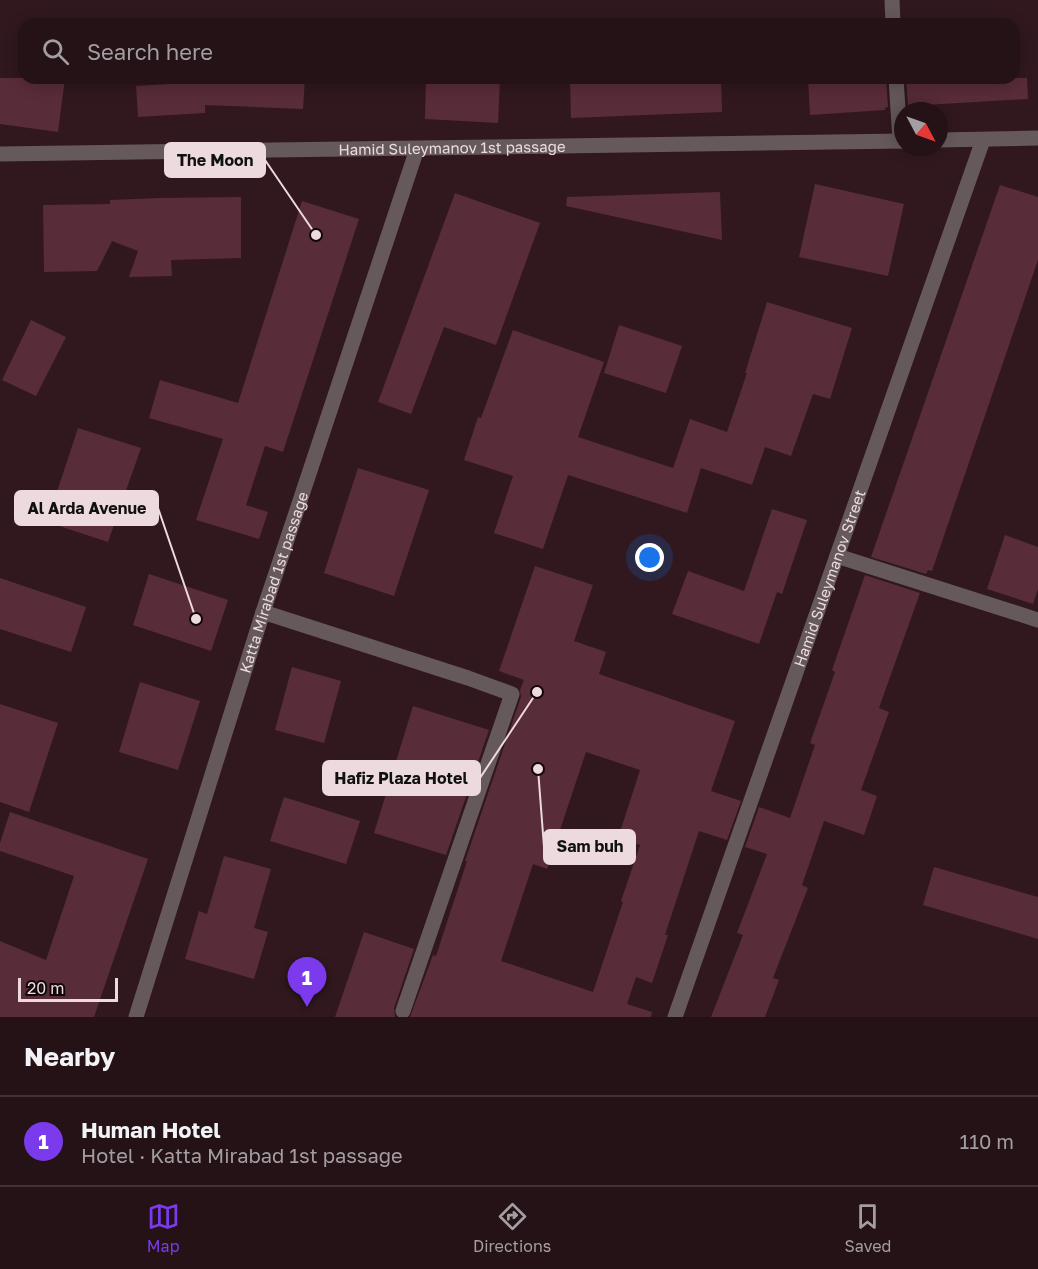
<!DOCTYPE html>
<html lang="en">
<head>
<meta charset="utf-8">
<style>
	:root { --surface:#241216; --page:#2c1b1f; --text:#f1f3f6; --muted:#a39ea1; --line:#413235; --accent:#7c3aed }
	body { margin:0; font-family:"Golos Text",sans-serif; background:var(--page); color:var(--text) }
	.compass { position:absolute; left:894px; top:102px; width:54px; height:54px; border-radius:50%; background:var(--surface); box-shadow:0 3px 15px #0003; rotate:131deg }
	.scale { position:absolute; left:18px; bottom:15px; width:100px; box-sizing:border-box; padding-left:6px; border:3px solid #ecdade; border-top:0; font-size:16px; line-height:21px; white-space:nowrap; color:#ecdade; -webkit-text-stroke:4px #110709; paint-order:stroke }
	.you { position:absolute; left:650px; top:558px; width:21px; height:21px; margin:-15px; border:4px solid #fff; border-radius:50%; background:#1a73e8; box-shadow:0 0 0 9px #1a73e833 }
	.badge { display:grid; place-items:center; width:39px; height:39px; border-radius:50%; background:var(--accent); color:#fff; font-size:20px; font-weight:700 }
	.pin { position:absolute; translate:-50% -50px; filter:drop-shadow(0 2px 3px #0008) }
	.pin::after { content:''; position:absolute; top:32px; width:21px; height:18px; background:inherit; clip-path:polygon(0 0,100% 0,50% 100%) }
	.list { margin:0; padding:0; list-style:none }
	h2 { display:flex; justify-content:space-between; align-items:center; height:78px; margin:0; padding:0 24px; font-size:26px }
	h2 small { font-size:20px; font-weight:400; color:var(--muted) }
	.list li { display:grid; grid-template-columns:39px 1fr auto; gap:18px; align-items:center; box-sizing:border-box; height:90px; padding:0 24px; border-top:2px solid var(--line) }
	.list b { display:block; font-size:22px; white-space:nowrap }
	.list p { margin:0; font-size:20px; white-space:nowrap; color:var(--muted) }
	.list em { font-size:20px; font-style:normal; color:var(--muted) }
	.icon { flex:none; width:33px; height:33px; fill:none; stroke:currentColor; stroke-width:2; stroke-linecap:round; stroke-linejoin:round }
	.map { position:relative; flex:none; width:1038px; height:1017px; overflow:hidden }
	.search { position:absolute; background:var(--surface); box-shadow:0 3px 15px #0003; left:18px; right:18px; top:18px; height:66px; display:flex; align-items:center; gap:15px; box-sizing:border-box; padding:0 21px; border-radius:18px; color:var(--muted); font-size:22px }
	.sheet { height:168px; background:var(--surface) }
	nav { display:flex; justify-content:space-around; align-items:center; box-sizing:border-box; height:84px; border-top:2px solid var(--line); background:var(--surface); font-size:16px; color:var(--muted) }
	nav a { display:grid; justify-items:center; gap:3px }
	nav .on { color:var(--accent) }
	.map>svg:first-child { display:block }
	.building { fill:#592c39; fill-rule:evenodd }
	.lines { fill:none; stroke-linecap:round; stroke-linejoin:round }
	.service { stroke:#66595c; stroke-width:15 }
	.minor { stroke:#66595c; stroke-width:15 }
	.labels { text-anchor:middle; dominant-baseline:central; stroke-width:5; stroke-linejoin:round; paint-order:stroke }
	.street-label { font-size:15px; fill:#ecdade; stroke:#110709 }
	.leader { fill:none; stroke:#ecdade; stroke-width:2 }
	.callout-dot { fill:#ecdade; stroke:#110709; stroke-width:2 }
	.callout { fill:#ecdade; stroke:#ecdade; stroke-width:2 }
	.callout-label { font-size:16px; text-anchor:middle; font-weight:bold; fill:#111 }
</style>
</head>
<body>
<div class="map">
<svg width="1038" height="1017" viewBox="0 0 1038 1017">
	<rect width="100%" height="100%" fill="#30181e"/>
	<g class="building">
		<polygon points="0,78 65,78 58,132 0,124"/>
		<polygon points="217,78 305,78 303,109 205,105 205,113 138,117 136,86 216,81"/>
		<polygon points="426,78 500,78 498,123 425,119"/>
		<polygon points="570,78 721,78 722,112 571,118"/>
		<polygon points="808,78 886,78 888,107 885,108 885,110 810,115"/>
		<polygon points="906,78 1027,78 1028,99 908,106"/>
		<polygon points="815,184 904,204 888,276 799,257"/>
		<polygon points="1000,185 1038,197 1038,260 932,571 928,570 926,574 871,557"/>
		<polygon points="720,192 722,240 566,206 567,197"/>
		<polygon points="455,193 540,223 496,345 444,327 411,414 378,402"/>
		<polygon points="241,197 241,258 171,260 172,276 129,277 138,251 112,241 97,271 44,272 43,205 110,204 110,200 160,198"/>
		<polygon points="302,201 359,219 283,452 265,446 246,505 268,512 259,539 196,520 223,439 149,418 160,380 238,403"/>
		<polygon points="767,302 852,328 830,399 813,394 791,456 765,447 752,485 701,468 687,513 568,475 543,549 494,533 513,476 464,460 478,417 481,418 513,330 604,362 578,437 673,468 690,419 727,432 747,373 745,373"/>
		<polygon points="31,320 66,337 36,396 2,380"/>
		<polygon points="619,325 682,346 666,393 604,373"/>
		<polygon points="78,428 141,448 108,542 47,522"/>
		<polygon points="358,468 429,490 394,596 324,573"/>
		<polygon points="772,509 807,520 782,594 777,592 759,644 672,614 688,571 744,591"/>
		<polygon points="1005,535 1038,547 1038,589 1033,604 987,589"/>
		<path d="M535 566 593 585 574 641 606 652 599 674 735 721 711 791 741 801 727 840 699 831 665 935H668L652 983 636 977 627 1004 652 1012 651 1017H410L433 955 436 956 467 861H465L521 697 520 690 524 680 499 671ZM586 752 640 770 618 838 640 845 621 901 623 902 593 992 501 961 533 864 547 869Z"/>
		<polygon points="149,574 228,600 211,651 133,625"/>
		<polygon points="865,575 920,593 879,708 889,712 861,790 877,796 864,835 824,821 802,885 808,888 773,978 779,980 765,1017 711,1017 743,935 737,933 767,854 745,847 759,807 790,818 815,745 810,743 835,672 832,670"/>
		<polygon points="0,578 86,607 71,652 0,629"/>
		<polygon points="292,667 341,681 324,743 275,730"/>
		<polygon points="140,682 200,701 178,770 119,752"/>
		<polygon points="0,704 58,723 29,812 0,802"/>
		<polygon points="413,706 489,730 446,855 374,833"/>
		<polygon points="284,797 360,821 346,864 270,841"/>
		<polygon points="10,812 148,859 94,1017 0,1017 0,941 46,960 74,876 0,851 0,843"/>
		<polygon points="224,856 271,869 254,928 268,932 254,979 185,959 199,911 207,914"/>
		<polygon points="934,867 1038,897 1038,939 923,905"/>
		<polygon points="364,932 414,949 394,1008 395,1017 335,1017"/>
	</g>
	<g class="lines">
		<g class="service">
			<polyline points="892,0 893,24"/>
			<polyline points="896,78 900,141"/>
			<polyline points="837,556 1038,620"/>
		</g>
		<g class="minor">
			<polyline points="939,140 1038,138"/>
			<path id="s1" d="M0 154 903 141"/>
			<polyline points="263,612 468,678 512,694 403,1011"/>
			<path id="s2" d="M136 1017 263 612 417 149"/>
			<path id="s3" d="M675 1017 983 140"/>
		</g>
	</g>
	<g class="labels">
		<g class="street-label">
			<text stroke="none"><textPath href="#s1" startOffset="452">Hamid Suleymanov 1st passage</textPath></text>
			<text stroke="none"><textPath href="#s3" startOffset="465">Hamid Suleymanov Street</textPath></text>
			<text stroke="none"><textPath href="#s2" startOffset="456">Katta Mirabad 1st passage</textPath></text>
		</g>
	</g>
	<path class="leader" d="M316 235L265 160M196 619L158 508M537 692L480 778M538 769L544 847"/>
	<g class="callout-dot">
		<circle cx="316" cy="235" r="6"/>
		<circle cx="196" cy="619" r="6"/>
		<circle cx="537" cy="692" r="6"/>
		<circle cx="538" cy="769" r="6"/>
	</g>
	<g class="callout">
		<rect x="165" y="143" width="100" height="34" rx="6"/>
		<rect x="15" y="491" width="143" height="34" rx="6"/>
		<rect x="323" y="761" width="157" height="34" rx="6"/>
		<rect x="544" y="830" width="91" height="34" rx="6"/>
	</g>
	<g class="callout-label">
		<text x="215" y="166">The Moon</text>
		<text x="87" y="514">Al Arda Avenue</text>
		<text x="401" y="784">Hafiz Plaza Hotel</text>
		<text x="590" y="852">Sam buh</text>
	</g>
</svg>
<svg class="compass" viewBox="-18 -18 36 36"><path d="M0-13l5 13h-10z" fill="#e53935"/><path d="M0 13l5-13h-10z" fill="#a39ea1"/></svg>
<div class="scale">20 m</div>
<div class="you"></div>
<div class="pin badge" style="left:307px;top:1007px">1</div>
<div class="search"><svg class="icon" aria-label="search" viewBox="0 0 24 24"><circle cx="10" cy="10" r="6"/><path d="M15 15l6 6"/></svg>Search here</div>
</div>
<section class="sheet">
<h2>Nearby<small></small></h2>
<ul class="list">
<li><span class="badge">1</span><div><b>Human Hotel</b><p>Hotel · Katta Mirabad 1st passage</p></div><em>110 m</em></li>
</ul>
</section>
<nav>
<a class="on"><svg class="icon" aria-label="map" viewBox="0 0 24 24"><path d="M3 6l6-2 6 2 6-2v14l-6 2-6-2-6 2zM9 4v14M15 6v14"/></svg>Map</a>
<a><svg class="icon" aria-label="directions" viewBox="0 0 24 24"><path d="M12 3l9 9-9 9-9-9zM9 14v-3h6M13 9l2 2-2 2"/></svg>Directions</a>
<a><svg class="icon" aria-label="saved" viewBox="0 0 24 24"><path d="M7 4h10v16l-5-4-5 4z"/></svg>Saved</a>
</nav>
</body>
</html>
